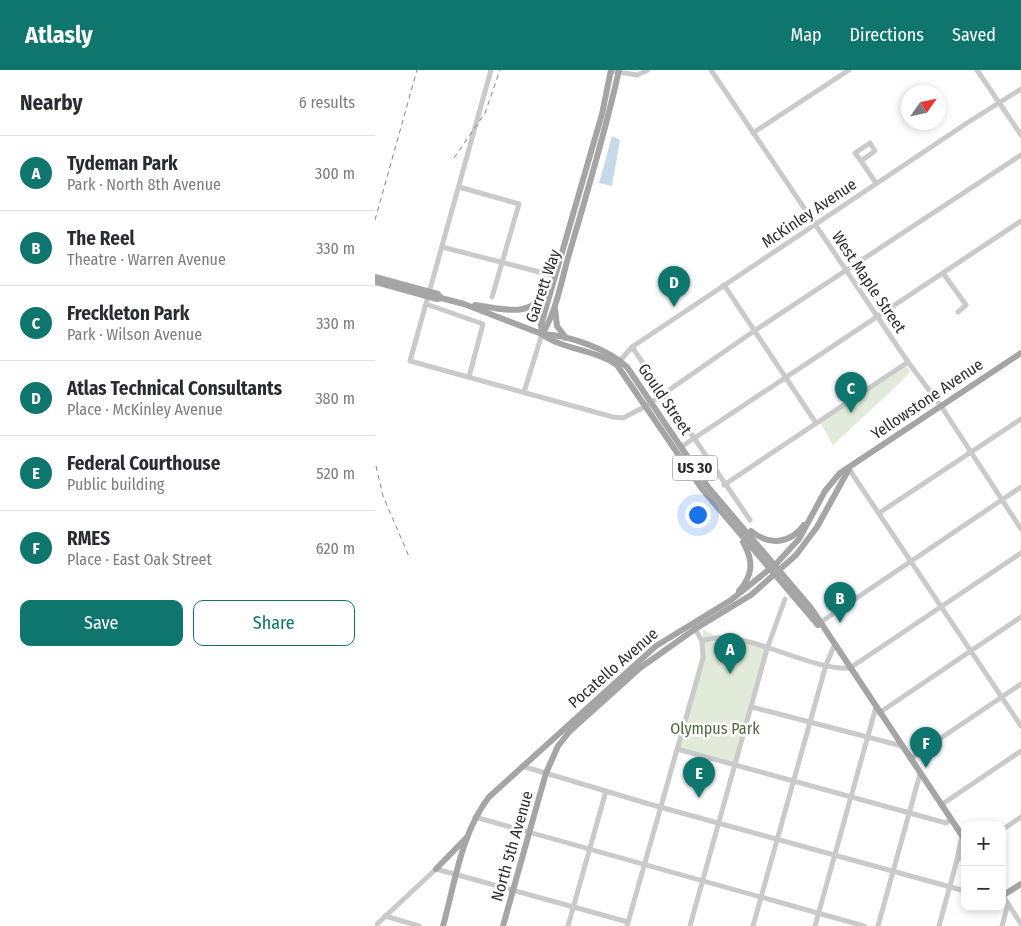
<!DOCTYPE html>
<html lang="en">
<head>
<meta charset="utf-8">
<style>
	:root { --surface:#fff; --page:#f7f7f7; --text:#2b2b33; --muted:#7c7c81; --line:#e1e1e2; --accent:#0f766e }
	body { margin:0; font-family:"Fira Sans Condensed",sans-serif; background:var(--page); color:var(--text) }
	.controls { position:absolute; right:15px; bottom:15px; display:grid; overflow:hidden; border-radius:10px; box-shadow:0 2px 8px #0003 }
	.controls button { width:45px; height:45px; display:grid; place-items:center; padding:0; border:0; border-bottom:1px solid var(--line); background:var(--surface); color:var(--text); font:25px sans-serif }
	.compass { position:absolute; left:526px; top:15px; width:45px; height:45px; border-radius:50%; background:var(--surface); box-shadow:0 2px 8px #0003; rotate:56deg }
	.you { position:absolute; left:322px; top:444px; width:18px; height:18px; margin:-12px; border:4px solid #fff; border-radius:50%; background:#1a73e8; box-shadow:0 0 0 8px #1a73e833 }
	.badge { display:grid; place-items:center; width:32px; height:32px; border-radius:50%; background:var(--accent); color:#fff; font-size:16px; font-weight:700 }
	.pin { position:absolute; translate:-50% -41px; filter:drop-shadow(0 1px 2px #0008) }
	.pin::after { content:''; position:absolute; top:26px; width:18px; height:15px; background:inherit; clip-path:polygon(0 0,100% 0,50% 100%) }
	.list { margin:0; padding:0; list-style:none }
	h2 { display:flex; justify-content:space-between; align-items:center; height:65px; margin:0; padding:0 20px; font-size:21px }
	h2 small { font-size:16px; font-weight:400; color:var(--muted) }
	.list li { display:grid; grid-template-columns:32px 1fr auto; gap:15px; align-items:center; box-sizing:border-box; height:75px; padding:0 20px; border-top:1px solid var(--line) }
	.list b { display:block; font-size:19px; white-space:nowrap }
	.list p { margin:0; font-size:16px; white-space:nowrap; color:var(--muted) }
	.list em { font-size:16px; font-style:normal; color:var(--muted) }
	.actions { display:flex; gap:10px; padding:15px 20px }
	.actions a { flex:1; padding:11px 0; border:1px solid var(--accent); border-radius:10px; text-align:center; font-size:18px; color:var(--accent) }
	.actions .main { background:var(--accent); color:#fff }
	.map { position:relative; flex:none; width:646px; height:856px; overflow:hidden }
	header { display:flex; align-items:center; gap:30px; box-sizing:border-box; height:70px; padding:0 25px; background:var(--accent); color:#fff }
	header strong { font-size:24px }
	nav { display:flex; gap:28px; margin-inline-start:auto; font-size:18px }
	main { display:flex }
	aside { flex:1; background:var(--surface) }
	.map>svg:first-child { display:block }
	.green { fill:#e2eada }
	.water { fill:#c7daea }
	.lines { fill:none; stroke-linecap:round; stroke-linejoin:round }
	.minor { stroke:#cacaca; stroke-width:5 }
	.major { stroke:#a5a5a5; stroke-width:6 }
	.rail { stroke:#828282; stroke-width:1; stroke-dasharray:5 4; stroke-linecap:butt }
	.major-bridge { stroke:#a5a5a5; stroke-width:6 }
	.labels { text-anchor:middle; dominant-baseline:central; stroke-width:5; stroke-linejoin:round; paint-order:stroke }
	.shield { fill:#fff; stroke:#6c6c6c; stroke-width:1 }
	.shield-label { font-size:15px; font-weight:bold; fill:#2d2d2d }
	.street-label { font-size:16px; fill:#2d2d2d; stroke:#fff }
	.park-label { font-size:16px; fill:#4e663c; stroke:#fff }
</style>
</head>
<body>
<header>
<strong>Atlasly</strong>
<nav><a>Map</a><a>Directions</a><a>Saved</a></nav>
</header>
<main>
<aside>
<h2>Nearby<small>6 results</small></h2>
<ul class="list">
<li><span class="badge">A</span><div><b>Tydeman Park</b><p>Park · North 8th Avenue</p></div><em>300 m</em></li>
<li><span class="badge">B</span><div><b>The Reel</b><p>Theatre · Warren Avenue</p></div><em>330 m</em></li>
<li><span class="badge">C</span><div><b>Freckleton Park</b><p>Park · Wilson Avenue</p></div><em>330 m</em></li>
<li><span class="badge">D</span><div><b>Atlas Technical Consultants</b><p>Place · McKinley Avenue</p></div><em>380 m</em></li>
<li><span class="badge">E</span><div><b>Federal Courthouse</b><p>Public building</p></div><em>520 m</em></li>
<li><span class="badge">F</span><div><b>RMES</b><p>Place · East Oak Street</p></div><em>620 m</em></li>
</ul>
<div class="actions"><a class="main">Save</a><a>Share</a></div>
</aside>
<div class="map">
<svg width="646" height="856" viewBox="0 0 646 856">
	<rect width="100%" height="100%" fill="#fff"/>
	<g class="green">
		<polygon points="531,296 535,301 526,312 458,375 445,352"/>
		<polygon points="328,559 342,567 392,579 361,695 302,679 328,588"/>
	</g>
	<polygon class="water" points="237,66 245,70 237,116 224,113"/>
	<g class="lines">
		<g class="minor">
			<polyline points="116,0 35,291 238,347 248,348 271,336 379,261 646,85"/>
			<polyline points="336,0 533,292 566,336 646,459"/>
			<polyline points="602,0 646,65"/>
			<polyline points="236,1 262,5 273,0"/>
			<polyline points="378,63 474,0"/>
			<polygon points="495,73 500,81 486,91 480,83"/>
			<polyline points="486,91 501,113"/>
			<polyline points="84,117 144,134 117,227"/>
			<polyline points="67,177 180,206"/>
			<polyline points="568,203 591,235 583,242"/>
			<polyline points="349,215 441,353"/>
			<polyline points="51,234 108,254 94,307"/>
			<polyline points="257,277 375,450"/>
			<polyline points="243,293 257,277 592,53 646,19"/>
			<polyline points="149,322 167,264"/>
			<polyline points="306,377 646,151"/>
			<polyline points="474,399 646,656"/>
			<polyline points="349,415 533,292"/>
			<polyline points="504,443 646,349"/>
			<polyline points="443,554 646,417"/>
			<path d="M327 571C365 555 432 601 475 598L646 483"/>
			<polyline points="377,637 527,676"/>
			<polyline points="504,643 646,547"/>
			<polyline points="302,679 571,753 576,749"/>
			<polyline points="535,689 646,614"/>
			<polyline points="147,696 274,734 590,821"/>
			<polyline points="566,735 646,681"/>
			<polyline points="100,747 489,856"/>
			<polyline points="627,760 646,747"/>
			<polyline points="582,790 587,766"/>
			<polyline points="628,826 646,854"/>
			<polyline points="10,846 44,856"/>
			<polyline points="0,856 61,799 253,852"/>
			<polyline points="193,856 231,721"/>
			<polyline points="252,856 328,588 327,571 319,557"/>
			<polyline points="315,856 392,579 410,529"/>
			<polyline points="378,856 451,595 459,576"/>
			<polyline points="440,856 501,637"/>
			<polyline points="503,856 545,704"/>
			<polyline points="564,856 582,790 590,785"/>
			<polyline points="627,856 633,834"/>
		</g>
		<g class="major">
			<path d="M66 228 89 234 167 264C188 280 219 279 242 295L327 419 443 555"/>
			<path d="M100 235C131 239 153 249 174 220"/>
			<polyline points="180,239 182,256 191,268"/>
			<path d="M167 264C193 265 233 279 252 297L333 417 436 538 590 770"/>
			<path d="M167 264C181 243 186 212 193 188 211 126 230 64 244 0"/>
			<polyline points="167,264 166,255 227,44 236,0"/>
			<path d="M376 461C394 476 415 474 429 455"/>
			<path d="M364 521C378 505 379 491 368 472"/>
			<polyline points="61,799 91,768"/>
			<polyline points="627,826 646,814"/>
			<path d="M68 856C80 813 86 763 114 727L281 576 356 530 401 494 424 469 450 421 465 403 646 283"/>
			<polyline points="128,856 171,703 183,676 195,661 265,598 320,559 376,525 421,485 442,457 474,399"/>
		</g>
		<g class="rail">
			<polyline points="79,88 110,43 125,0"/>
			<polyline points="0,150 42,0"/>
			<polyline points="1,396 8,426 35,489"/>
		</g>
		<g class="major-bridge">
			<polyline points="0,207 63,224 66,228"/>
			<polyline points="0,212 62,229 66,228"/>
		</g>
	</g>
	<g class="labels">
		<rect class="shield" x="297.5" y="385.5" width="45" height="25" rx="4"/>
		<g class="shield-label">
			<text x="320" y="398">US 30</text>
		</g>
		<g class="street-label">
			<text transform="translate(434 143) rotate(-34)">McKinley Avenue</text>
			<text transform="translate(494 212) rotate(56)">West Maple Street</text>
			<text transform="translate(168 216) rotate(-71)">Garrett Way</text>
			<text transform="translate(290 329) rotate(56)">Gould Street</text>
			<text transform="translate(552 329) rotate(-34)">Yellowstone Avenue</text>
			<text transform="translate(238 598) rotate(-41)">Pocatello Avenue</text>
			<text transform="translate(137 776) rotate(-74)">North 5th Avenue</text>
		</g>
		<g class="park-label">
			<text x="340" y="658">Olympus Park</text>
		</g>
	</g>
</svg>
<div class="controls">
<button>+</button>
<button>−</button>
</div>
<svg class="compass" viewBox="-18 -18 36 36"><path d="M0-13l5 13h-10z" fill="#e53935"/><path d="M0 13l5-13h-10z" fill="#7c7c81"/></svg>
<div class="you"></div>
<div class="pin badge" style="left:355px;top:604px">A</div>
<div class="pin badge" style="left:465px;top:553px">B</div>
<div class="pin badge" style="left:476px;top:343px">C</div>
<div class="pin badge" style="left:299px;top:237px">D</div>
<div class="pin badge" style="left:324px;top:728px">E</div>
<div class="pin badge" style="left:551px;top:698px">F</div>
</div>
</main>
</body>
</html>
